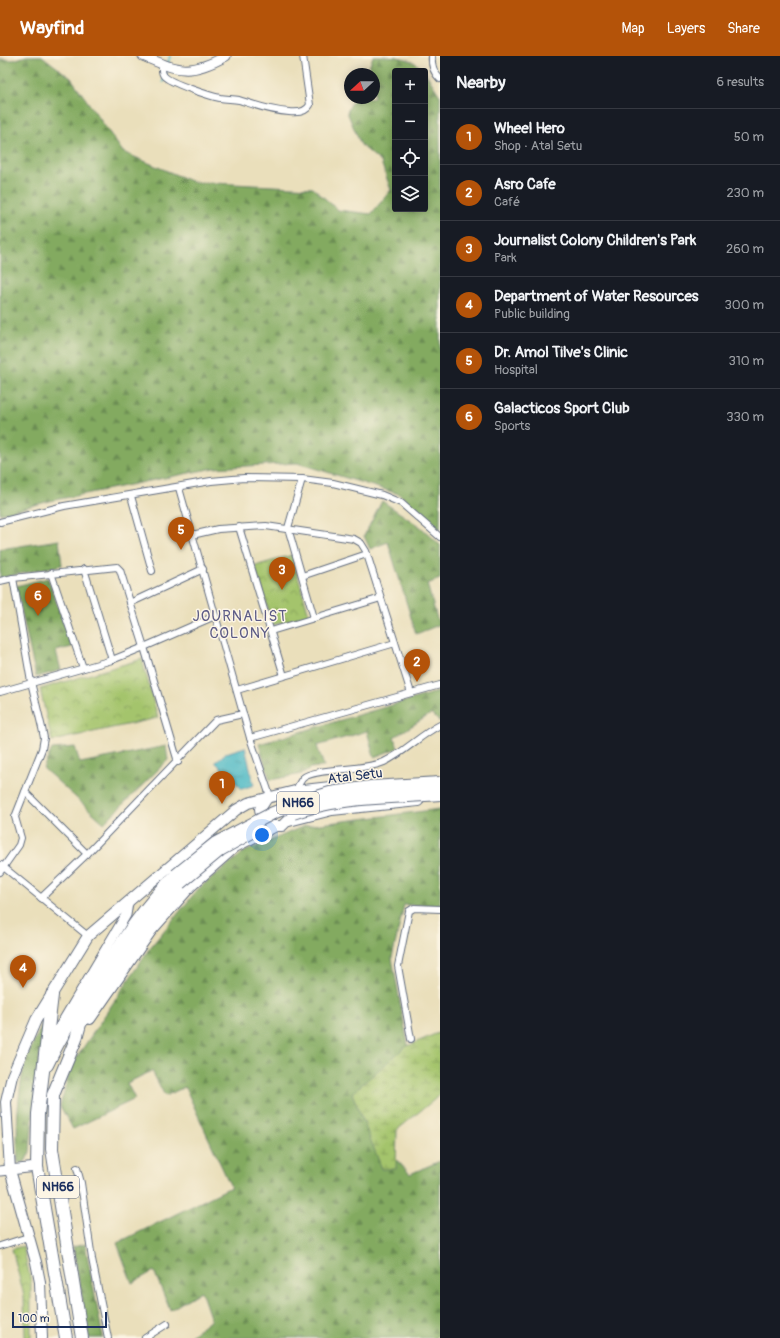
<!DOCTYPE html>
<html lang="en">
<head>
<meta charset="utf-8">
<style>
	:root { --surface:#171b24; --page:#20242c; --text:#f1f3f6; --muted:#9ea1a6; --line:#363941; --accent:#b45309 }
	body { margin:0; font-family:Pangolin,sans-serif; background:var(--page); color:var(--text) }
	.controls { position:absolute; right:12px; top:12px; display:grid; overflow:hidden; border-radius:4px; box-shadow:0 2px 10px #0003 }
	.controls button { width:36px; height:36px; display:grid; place-items:center; padding:0; border:0; border-bottom:1px solid var(--line); background:var(--surface); color:var(--text); font:20px sans-serif }
	.compass { position:absolute; left:344px; top:12px; width:36px; height:36px; border-radius:50%; background:var(--surface); box-shadow:0 2px 10px #0003; rotate:249deg }
	.scale { position:absolute; left:12px; bottom:10px; width:95px; box-sizing:border-box; padding-left:4px; border:2px solid #1b2f5e; border-top:0; font-size:11px; line-height:14px; white-space:nowrap; color:#1b2f5e; -webkit-text-stroke:3px #fcf5e5; paint-order:stroke }
	.you { position:absolute; left:262px; top:779px; width:14px; height:14px; margin:-10px; border:3px solid #fff; border-radius:50%; background:#1a73e8; box-shadow:0 0 0 6px #1a73e833 }
	.badge { display:grid; place-items:center; width:26px; height:26px; border-radius:50%; background:var(--accent); color:#fff; font-size:13px; font-weight:700 }
	.pin { position:absolute; translate:-50% -33px; filter:drop-shadow(0 1px 2px #0008) }
	.pin::after { content:''; position:absolute; top:21px; width:14px; height:12px; background:inherit; clip-path:polygon(0 0,100% 0,50% 100%) }
	.list { margin:0; padding:0; list-style:none }
	h2 { display:flex; justify-content:space-between; align-items:center; height:52px; margin:0; padding:0 16px; font-size:17px }
	h2 small { font-size:13px; font-weight:400; color:var(--muted) }
	.list li { display:grid; grid-template-columns:26px 1fr auto; gap:12px; align-items:center; box-sizing:border-box; height:56px; padding:0 16px; border-top:1px solid var(--line) }
	.list b { display:block; font-size:15px; white-space:nowrap }
	.list p { margin:0; font-size:13px; white-space:nowrap; color:var(--muted) }
	.list em { font-size:13px; font-style:normal; color:var(--muted) }
	.icon { flex:none; width:22px; height:22px; fill:none; stroke:currentColor; stroke-width:2; stroke-linecap:round; stroke-linejoin:round }
	.map { position:relative; flex:none; width:440px; height:1282px; overflow:hidden }
	header { display:flex; align-items:center; gap:24px; box-sizing:border-box; height:56px; padding:0 20px; background:var(--accent); color:#fff }
	header strong { font-size:19px }
	nav { display:flex; gap:22px; margin-inline-start:auto; font-size:14px }
	main { display:flex }
	aside { flex:1; background:var(--surface) }
	.map>svg:first-child { display:block }
	.forest { fill:url(#forest-firs); stroke:#4f6c5f }
	.wetland { fill:url(#wetland-marsh); stroke:#607a65 }
	.park { fill:url(#park-crowns); stroke:#607a65 }
	.water { fill:url(#water-ripples); stroke:#327491 }
	.lines { fill:none; stroke-linecap:round; stroke-linejoin:round }
	.stream { stroke:#4ab8c4; stroke-width:2 }
	.street-casing { stroke:#636d7f; stroke-width:8 }
	.secondary-casing { stroke:#636d7f; stroke-width:11 }
	.primary-casing { stroke:#636d7f; stroke-width:12 }
	.highway-casing { stroke:#636d7f; stroke-width:14 }
	.street { stroke:#fff; stroke-width:6 }
	.secondary { stroke:#fff; stroke-width:9 }
	.primary { stroke:#fff; stroke-width:10 }
	.highway { stroke:#fff; stroke-width:12 }
	.highway-bridge-casing { stroke:#636d7f; stroke-width:14; stroke-linecap:butt }
	.highway-bridge { stroke:#fff; stroke-width:12 }
	.labels { text-anchor:middle; dominant-baseline:central; stroke-width:3; stroke-linejoin:round; paint-order:stroke }
	.shield { fill:#fcf5e5; stroke:#5e6a86; stroke-width:1 }
	.shield-label { font-size:13px; font-weight:bold; fill:#1b2f5e }
	.street-label { font-size:14px; fill:#1b2f5e; stroke:#fcf5e5 }
	.neighbourhood-label { font-size:15px; letter-spacing:1px; fill:#5c5b86; stroke:#fcf5e5 }
</style>
</head>
<body>
<header>
<strong>Wayfind</strong>
<nav><a>Map</a><a>Layers</a><a>Share</a></nav>
</header>
<main>
<div class="map">
<svg width="440" height="1282" viewBox="0 0 440 1282">
	<defs>
		<pattern id="forest-firs" width="22" height="20" patternUnits="userSpaceOnUse"><rect width="22" height="20" fill="#83aa60"/><path d="M5 1l3.5 6h-7zM16 11l3.5 6h-7z" fill="#6a8b52"/></pattern>
		<pattern id="wetland-marsh" width="20" height="14" patternUnits="userSpaceOnUse"><rect width="20" height="14" fill="#a4c46c"/><path d="M1 5h8M5 5V1M11 12h8M15 12V8" fill="none" stroke="#85a05c"/></pattern>
		<pattern id="park-crowns" width="20" height="18" patternUnits="userSpaceOnUse"><rect width="20" height="18" fill="#a4c46c"/><path d="M2 6a3 3 0 1 1 6 0M12 15a3 3 0 1 1 6 0" fill="none" stroke="#85a05c"/></pattern>
		<pattern id="water-ripples" width="26" height="14" patternUnits="userSpaceOnUse"><rect width="26" height="14" fill="#4ab8c4"/><path d="M2 4q2-2 4 0t4 0M15 11q2-2 4 0t4 0" fill="none" stroke="#3d96a2"/></pattern>
	</defs>
	<rect width="100%" height="100%" fill="#fcf5e5"/>
	<filter id="ink" filterUnits="userSpaceOnUse"><feTurbulence type="fractalNoise" baseFrequency=".025" numOctaves="2"/><feDisplacementMap in="SourceGraphic" scale="8" xChannelSelector="R" yChannelSelector="G"/><feConvolveMatrix kernelMatrix="1 2 1 2 8 2 1 2 1" color-interpolation-filters="sRGB"/></filter>
	<filter id="wash" filterUnits="userSpaceOnUse"><feTurbulence type="fractalNoise" baseFrequency=".012" numOctaves="4" result="noise"/><feDisplacementMap in="SourceGraphic" scale="16" xChannelSelector="R" yChannelSelector="G"/><feGaussianBlur stdDeviation="0.9" result="paint"/><feColorMatrix in="noise" values="0 0 0 0 0 0 0 0 0 0 0 0 0 0 0 0 0 1.4 0 .05"/><feComposite in="paint" operator="in"/></filter>
	<g filter="url(#wash)">
		<rect width="100%" height="100%" fill="#eadfbb"/>
		<g class="forest">
			<path d="M27 0H42L71 22 123 96 193 126 313 132 338 154 371 158 391 134 381 106 361 89 347 56 354 42H374V18H367L373 0C393 0 412 0 424 15H395V153H425V16L440 40V474L399 438 297 407 214 412 50 445 0 458V3L13 4Z"/>
			<polygon points="382,445 422,472 440,489 440,523 427,528 439,569 416,578 388,486 370,493 364,480"/>
			<polygon points="59,484 62,509 0,522 0,493"/>
			<polygon points="48,522 72,591 56,595 61,614 36,621 16,530"/>
			<polygon points="440,635 440,666 431,658 394,681 398,692 374,701 367,675 317,690 324,710 311,712 302,718 270,724 259,688"/>
			<polygon points="166,690 168,704 104,767 43,712 52,693 75,691 80,707"/>
			<polygon points="440,753 440,849 404,849 392,902 408,989 379,1046 389,1096 410,1118 440,1105 440,1277 436,1282 188,1282 211,1264 201,1235 170,1254 154,1215 132,1227 117,1187 231,1131 185,1031 165,1040 152,1015 127,1027 135,1043 73,1073 60,1050 71,1010 149,893 198,833 244,796 304,770"/>
			<path d="M44 966 46 968 36 1018 30 1096 25 1106 18 1107C16 1077 17 1034 26 1005 30 992 37 979 44 966Z"/>
			<polygon points="85,1188 103,1282 89,1282 73,1191"/>
		</g>
		<polygon class="wetland" points="440,976 440,1039 397,1074 396,1113 382,1113 352,1037 405,991"/>
		<g class="park">
			<polygon points="292,499 309,559 273,569 255,510"/>
			<polygon points="142,603 158,662 52,685 40,633"/>
			<polygon points="23,1190 31,1226 31,1282 25,1282 24,1240 12,1193"/>
		</g>
		<polygon class="water" points="245,691 254,729 242,733 215,706 226,697"/>
		<g class="lines">
			<g class="stream">
				<polyline points="168,7 170,0"/>
				<polyline points="163,26 167,12"/>
			</g>
		</g>
	</g>
	<g filter="url(#ink)">
		<g class="lines">
			<g class="street-casing">
				<g id="street">
					<path d="M432 0C431 9 433 16 440 23"/>
					<path d="M162 8C162 13 161 16 164 20 170 27 210 40 220 42 226 43 233 43 239 44 255 49 271 55 289 56 297 57 306 56 310 49L303 0"/>
					<polyline points="302,423 288,472 314,562"/>
					<polyline points="179,432 250,682 270,740"/>
					<polyline points="131,440 152,515"/>
					<polyline points="0,466 64,450 211,425 244,422 302,423 333,427 382,439 401,447 440,481"/>
					<polyline points="239,471 284,620"/>
					<polyline points="192,479 218,473 266,470 354,483 361,487 366,495 411,637"/>
					<polyline points="51,517 83,612"/>
					<polyline points="302,520 367,498"/>
					<polyline points="13,522 117,511 120,514 144,591 112,604 84,513"/>
					<polyline points="0,525 13,522 31,626 42,672 44,682 42,693 15,761 21,782 19,789 0,816"/>
					<polyline points="130,547 203,513"/>
					<polyline points="271,575 381,542"/>
					<polyline points="237,634 395,587"/>
					<polyline points="0,636 112,604"/>
					<polyline points="250,682 440,629"/>
					<polyline points="178,706 144,591 215,560"/>
					<path d="M295 735C298 731 300 725 303 722 314 712 364 715 384 706 404 697 420 679 440 669"/>
					<polyline points="25,736 87,798 41,842"/>
					<polyline points="87,798 216,664 243,658"/>
					<polyline points="1,809 88,880"/>
					<polyline points="411,983 398,910 409,855 414,852 440,853"/>
					<polyline points="77,1112 81,1127 92,1203 108,1282"/>
					<polyline points="0,1190 28,1181"/>
					<polyline points="145,1282 167,1268"/>
				</g>
			</g>
			<g class="secondary-casing">
				<g id="secondary">
					<path d="M143 0C178 15 190 20 226 0"/>
					<polyline points="56,990 57,975 126,859 128,847"/>
					<polyline points="0,1115 37,1111"/>
				</g>
			</g>
			<g class="primary-casing">
				<g id="primary">
					<polyline points="280,740 290,748 291,761 282,770 270,770 262,763 260,753 267,742 295,735 348,729"/>
					<polyline points="289,765 332,754 418,745"/>
					<polyline points="90,963 151,875 191,830 235,791 274,771"/>
					<polyline points="42,1282 40,1226 36,1206 10,1114 6,1046 12,1020 36,964 88,880 236,754 248,747 267,742"/>
				</g>
			</g>
			<g class="highway-casing">
				<g id="highway">
					<polyline points="52,939 38,1058 37,1111 66,1282"/>
					<path d="M47 1009C62 977 82 947 102 917 124 882 146 848 176 819"/>
					<polyline points="82,1282 52,1093 53,1039 76,983 80,968 133,887 180,827"/>
				</g>
			</g>
			<use href="#street" class="street"/>
			<use href="#secondary" class="secondary"/>
			<use href="#primary" class="primary"/>
			<use href="#highway" class="highway"/>
			<g class="highway-bridge-casing">
				<g id="highway-bridge">
					<path d="M293 757C340 740 391 742 440 738"/>
					<polyline points="176,819 216,787 273,757 301,746 330,737 371,731 440,727"/>
					<polyline points="180,827 220,794 256,774"/>
				</g>
			</g>
			<use href="#highway-bridge" class="highway-bridge"/>
		</g>
	</g>
	<g class="labels">
		<g class="shield">
			<rect x="277" y="736" width="42" height="22" rx="3"/>
			<rect x="37" y="1120" width="42" height="22" rx="3"/>
		</g>
		<g class="shield-label">
			<text x="298" y="747">NH66</text>
			<text x="58" y="1131">NH66</text>
		</g>
		<g class="street-label">
			<text transform="translate(355 720) rotate(-7)">Atal Setu</text>
		</g>
		<g class="neighbourhood-label">
			<text x="240" y="560">JOURNALIST<tspan x="240" dy="17">COLONY</tspan></text>
		</g>
	</g>
</svg>
<div class="controls">
<button>+</button>
<button>−</button>
<button><svg class="icon" aria-label="locate" viewBox="0 0 24 24"><circle cx="12" cy="12" r="6"/><path d="M12 2v4M12 18v4M2 12h4M18 12h4"/></svg></button>
<button><svg class="icon" aria-label="layers" viewBox="0 0 24 24"><path d="M12 4l9 5-9 5-9-5zM3 14l9 5 9-5"/></svg></button>
</div>
<svg class="compass" viewBox="-18 -18 36 36"><path d="M0-13l5 13h-10z" fill="#e53935"/><path d="M0 13l5-13h-10z" fill="#9ea1a6"/></svg>
<div class="scale">100 m</div>
<div class="you"></div>
<div class="pin badge" style="left:222px;top:748px">1</div>
<div class="pin badge" style="left:417px;top:626px">2</div>
<div class="pin badge" style="left:282px;top:534px">3</div>
<div class="pin badge" style="left:23px;top:932px">4</div>
<div class="pin badge" style="left:181px;top:494px">5</div>
<div class="pin badge" style="left:38px;top:560px">6</div>
</div>
<aside>
<h2>Nearby<small>6 results</small></h2>
<ul class="list">
<li><span class="badge">1</span><div><b>Wheel Hero</b><p>Shop · Atal Setu</p></div><em>50 m</em></li>
<li><span class="badge">2</span><div><b>Asro Cafe</b><p>Café</p></div><em>230 m</em></li>
<li><span class="badge">3</span><div><b>Journalist Colony Children's Park</b><p>Park</p></div><em>260 m</em></li>
<li><span class="badge">4</span><div><b>Department of Water Resources</b><p>Public building</p></div><em>300 m</em></li>
<li><span class="badge">5</span><div><b>Dr. Amol Tilve's Clinic</b><p>Hospital</p></div><em>310 m</em></li>
<li><span class="badge">6</span><div><b>Galacticos Sport Club</b><p>Sports</p></div><em>330 m</em></li>
</ul>
</aside>
</main>
</body>
</html>
